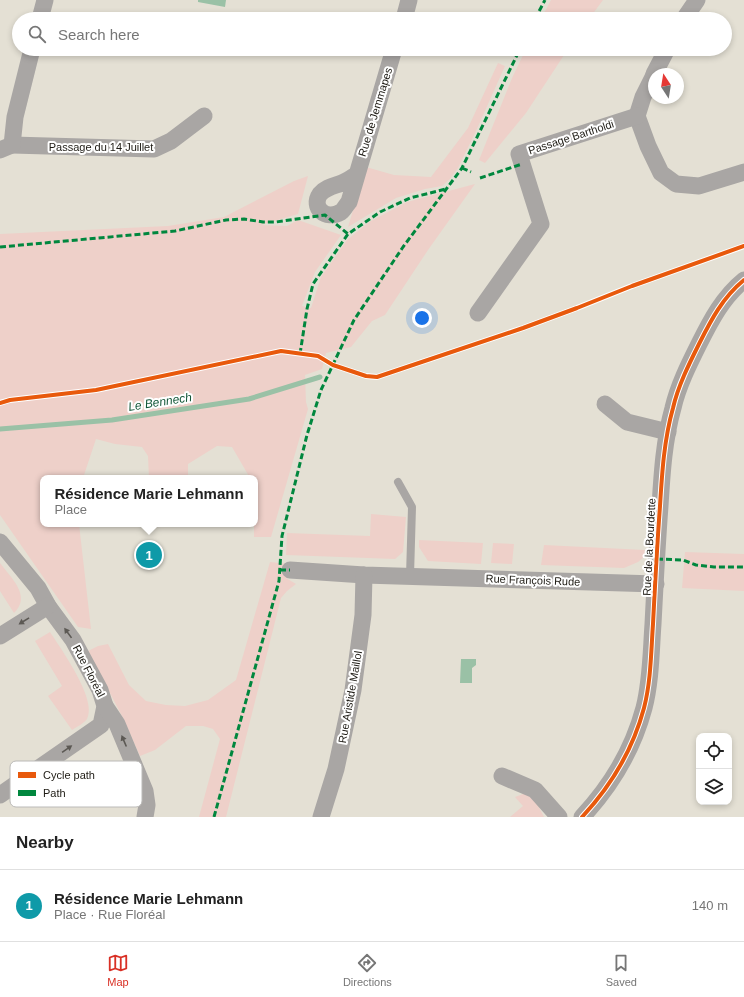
<!DOCTYPE html>
<html lang="en">
<head>
<meta charset="utf-8">
<style>
	:root { --surface:#fff; --page:#f6f6f6; --text:#222; --muted:#767676; --line:#e0e0e0; --accent:#d93025 }
	body { margin:0; font-family:Arial,sans-serif; background:var(--page); color:var(--text) }
	.controls { position:absolute; right:12px; bottom:12px; display:grid; overflow:hidden; border-radius:8px; box-shadow:0 2px 6px #0003 }
	.controls button { width:36px; height:36px; display:grid; place-items:center; padding:0; border:0; border-bottom:1px solid var(--line); background:var(--surface); color:var(--text); font:20px sans-serif }
	.compass { position:absolute; left:648px; top:68px; width:36px; height:36px; border-radius:50%; background:var(--surface); box-shadow:0 2px 6px #0003; rotate:348deg }
	.you { position:absolute; left:422px; top:318px; width:14px; height:14px; margin:-10px; border:3px solid #fff; border-radius:50%; background:#1a73e8; box-shadow:0 0 0 6px #1a73e833 }
	.badge { display:grid; place-items:center; width:26px; height:26px; border-radius:50%; background:var(--accent); color:#fff; font-size:13px; font-weight:700 }
	.pin { position:absolute; translate:-50% -50%; border:2px solid #fff; box-shadow:0 1px 4px #0006 }
	.popup { position:absolute; left:40px; top:475px; width:218px; height:52px; box-sizing:border-box; display:grid; place-content:center; border-radius:8px; background:var(--surface); filter:drop-shadow(0 1px 3px #0005); font-size:13px; white-space:nowrap; color:var(--muted) }
	.popup b { font-size:15px; color:var(--text) }
	.popup::after { content:''; position:absolute; left:50%; top:100%; margin-left:-8px; border:8px solid transparent; border-top-color:var(--surface) }
	.list { margin:0; padding:0; list-style:none }
	h2 { display:flex; justify-content:space-between; align-items:center; height:52px; margin:0; padding:0 16px; font-size:17px }
	h2 small { font-size:13px; font-weight:400; color:var(--muted) }
	.list li { display:grid; grid-template-columns:26px 1fr auto; gap:12px; align-items:center; box-sizing:border-box; height:72px; padding:0 16px; border-top:1px solid var(--line) }
	.list b { display:block; font-size:15px; white-space:nowrap }
	.list p { margin:0; font-size:13px; white-space:nowrap; color:var(--muted) }
	.list em { font-size:13px; font-style:normal; color:var(--muted) }
	.icon { flex:none; width:22px; height:22px; fill:none; stroke:currentColor; stroke-width:2; stroke-linecap:round; stroke-linejoin:round }
	.map { position:relative; flex:none; width:744px; height:817px; overflow:hidden }
	.search { position:absolute; background:var(--surface); box-shadow:0 2px 6px #0003; left:12px; right:12px; top:12px; height:44px; display:flex; align-items:center; gap:10px; box-sizing:border-box; padding:0 14px; border-radius:22px; color:var(--muted); font-size:15px }
	.sheet { height:124px; background:var(--surface) }
	nav { display:flex; justify-content:space-around; align-items:center; box-sizing:border-box; height:56px; border-top:1px solid var(--line); background:var(--surface); font-size:11px; color:var(--muted) }
	nav a { display:grid; justify-items:center; gap:2px }
	nav .on { color:var(--accent) }
	.map>svg:first-child { display:block }
	.green { fill:#eed0c9 }
	.water { fill:#9ac1a6 }
	.lines { fill:none; stroke-linecap:round; stroke-linejoin:round }
	.stream { stroke:#9ac1a6; stroke-width:5 }
	.service { stroke:#a9a6a4; stroke-width:8 }
	.minor { stroke:#a9a6a4; stroke-width:17 }
	.quiet { stroke:#00873e; stroke-width:3; stroke-dasharray:6 3; stroke-linecap:butt }
	.cycleway-casing { stroke:#fff; stroke-width:6 }
	.cycleway { stroke:#e8590c; stroke-width:4 }
	.oneway { fill:#5c5954 }
	.labels { text-anchor:middle; dominant-baseline:central; stroke-width:4; stroke-linejoin:round; paint-order:stroke }
	.street-label { font-size:11px; fill:#1d1a13; stroke:#fff }
	.water-label { font-size:12px; font-style:italic; fill:#125637; stroke:#fff }
	.key { fill:#fff; stroke:#bbbab8; stroke-width:1 }
	.key-label { font-size:11px; fill:#1d1a13 }
</style>
</head>
<body>
<div class="map">
<svg width="744" height="817" viewBox="0 0 744 817">
	<rect width="100%" height="100%" fill="#e4e0d4"/>
	<g class="green">
		<polygon points="551,0 603,0 589,19 541,19"/>
		<polygon points="526,49 568,49 526,113 485,163 479,160 512,78"/>
		<polygon points="498,63 505,66 476,131 458,168 450,179 442,186 425,189 396,198 348,227 366,167 394,175 431,177 468,128"/>
		<polygon points="308,176 298,214 261,225 287,226 298,220 341,235 315,272 302,306 311,308 321,277 347,240 369,222 407,202 475,184 428,250 385,315 372,321 351,347 326,353 322,369 305,375 306,402 308,409 271,537 254,537 254,524 255,524 255,478 250,478 232,447 217,446 188,464 188,478 149,478 148,456 142,447 115,444 96,439 83,478 43,478 43,524 79,524 91,629 78,627 0,515 0,234 168,226 224,217 294,181"/>
		<polygon points="371,514 406,517 403,552 395,559 286,555 287,533 370,536"/>
		<polygon points="419,540 483,543 481,564 428,561 419,547"/>
		<polygon points="493,543 514,544 512,564 491,563"/>
		<polygon points="544,545 645,550 644,557 638,562 624,568 541,565"/>
		<polygon points="685,552 744,554 744,591 682,588"/>
		<polygon points="270,562 289,564 286,578 296,584 287,591 281,598 226,817 199,817 220,739 213,729 203,726 186,726 155,750 140,756 123,718 88,651 98,646 108,644 129,685 146,701 166,705 185,706 208,700 236,680"/>
		<path d="M0 563C11 578 32 596 14 613L0 591Z"/>
		<path d="M50 632C61 649 98 700 87 719 84 723 77 727 72 730L48 696 62 686 35 641Z"/>
		<path d="M526 793C535 799 539 807 544 817H510L523 806 515 797Z"/>
	</g>
	<g class="water">
		<polygon points="198,0 226,0 225,7 198,2"/>
		<polygon points="461,659 476,659 476,665 472,668 472,683 460,683"/>
	</g>
	<g class="lines">
		<polyline class="stream" points="0,429 112,420 249,399 320,377"/>
		<polyline class="service" points="398,482 412,507 410,576"/>
		<g class="minor">
			<polyline points="40,19 45,0"/>
			<polyline points="404,19 409,0"/>
			<polyline points="684,19 697,0"/>
			<polyline points="654,74 667,49"/>
			<polyline points="654,75 643,97 637,116 648,146 661,173 676,184 699,186 744,172"/>
			<polyline points="12,145 154,149 171,141 204,116"/>
			<polyline points="0,150 12,145 15,117 32,49"/>
			<path d="M356 175C351 178 347 181 342 183 334 186 326 187 320 194 311 207 325 221 341 212 344 210 346 205 349 202L394 49"/>
			<polyline points="478,313 541,224 519,154 637,116"/>
			<polyline points="605,404 627,422 668,432"/>
			<polyline points="0,542 38,588 48,606 73,640 100,690 105,706 101,725 0,795"/>
			<polyline points="290,570 364,575 656,584"/>
			<polyline points="0,636 48,606"/>
			<polyline points="105,706 117,724 145,791 147,805 145,817"/>
			<polyline points="502,776 535,790 559,817"/>
			<polyline points="321,817 336,769 353,690 363,615 364,575"/>
			<path d="M582 817C611 786 633 749 644 708 651 681 651 652 653 624 655 585 657 546 660 506 662 473 664 440 673 408 678 386 689 364 699 344 711 320 723 297 744 280"/>
		</g>
		<g class="quiet">
			<polyline points="535,19 545,0"/>
			<polyline points="462,168 471,172"/>
			<polyline points="480,178 522,164"/>
			<polyline points="0,247 175,231 226,220 244,219 263,222 276,222 325,215 348,234"/>
			<polyline points="300,354 307,309 313,284 348,234 380,212 410,198 446,189"/>
			<polyline points="657,559 683,560 696,565 714,567 744,567"/>
			<polyline points="280,570 290,570"/>
			<polyline points="214,817 279,581 282,536 307,435 321,390 354,320 403,247 462,168 520,49"/>
		</g>
		<g class="cycleway-casing">
			<g id="cycleway">
				<polyline points="0,403 10,400 96,390 281,351 318,356 333,365 366,376 377,377 523,328 577,308 632,286 744,246"/>
				<path d="M582 817C611 786 633 749 644 708 651 681 651 652 653 624 655 585 657 546 660 506 662 473 664 440 673 408 678 386 689 364 699 344 711 320 723 297 744 280"/>
			</g>
		</g>
		<use href="#cycleway" class="cycleway"/>
	</g>
	<defs><path id="oneway-solid" d="M-6-.8H1V-3.2L6.5 0L1 3.2V.8H-6Z"/></defs>
	<g class="oneway">
		<use href="#oneway-solid" transform="translate(24 621) rotate(148)"/>
		<use href="#oneway-solid" transform="translate(68 633) rotate(-126)"/>
		<use href="#oneway-solid" transform="translate(124 741) rotate(-113)"/>
		<use href="#oneway-solid" transform="translate(67 749) rotate(-35)"/>
	</g>
	<g class="labels">
		<g class="street-label">
			<text transform="translate(375 112) rotate(-73)">Rue de Jemmapes</text>
			<text transform="translate(571 137) rotate(-18)">Passage Bartholdi</text>
			<text x="101" y="147">Passage du 14 Juillet</text>
			<text transform="translate(649 547) rotate(-87)">Rue de la Bourdette</text>
			<text transform="translate(533 580) rotate(2)">Rue François Rude</text>
			<text transform="translate(89 671) rotate(63)">Rue Floréal</text>
			<text transform="translate(350 697) rotate(-80)">Rue Aristide Maillol</text>
		</g>
		<g class="water-label">
			<text transform="translate(160 402) rotate(-9)">Le Bennech</text>
		</g>
	</g>
	<rect x="10" y="761" width="132" height="46" rx="6" class="key"/>
	<rect x="18" y="772" width="18" height="6" fill="#e8590c"/>
	<rect x="18" y="790" width="18" height="6" fill="#00873e"/>
	<g class="key-label">
		<text x="43" y="779">Cycle path</text>
		<text x="43" y="797">Path</text>
	</g>
</svg>
<div class="controls">
<button><svg class="icon" aria-label="locate" viewBox="0 0 24 24"><circle cx="12" cy="12" r="6"/><path d="M12 2v4M12 18v4M2 12h4M18 12h4"/></svg></button>
<button><svg class="icon" aria-label="layers" viewBox="0 0 24 24"><path d="M12 4l9 5-9 5-9-5zM3 14l9 5 9-5"/></svg></button>
</div>
<svg class="compass" viewBox="-18 -18 36 36"><path d="M0-13l5 13h-10z" fill="#e53935"/><path d="M0 13l5-13h-10z" fill="#767676"/></svg>
<div class="you"></div>
<div class="pin badge" style="left:149px;top:555px;background:#0f9aa8">1</div>
<div class="popup"><b>Résidence Marie Lehmann</b>Place</div>
<div class="search"><svg class="icon" aria-label="search" viewBox="0 0 24 24"><circle cx="10" cy="10" r="6"/><path d="M15 15l6 6"/></svg>Search here</div>
</div>
<section class="sheet">
<h2>Nearby<small></small></h2>
<ul class="list">
<li><span class="badge" style="background:#0f9aa8">1</span><div><b>Résidence Marie Lehmann</b><p>Place · Rue Floréal</p></div><em>140 m</em></li>
</ul>
</section>
<nav>
<a class="on"><svg class="icon" aria-label="map" viewBox="0 0 24 24"><path d="M3 6l6-2 6 2 6-2v14l-6 2-6-2-6 2zM9 4v14M15 6v14"/></svg>Map</a>
<a><svg class="icon" aria-label="directions" viewBox="0 0 24 24"><path d="M12 3l9 9-9 9-9-9zM9 14v-3h6M13 9l2 2-2 2"/></svg>Directions</a>
<a><svg class="icon" aria-label="saved" viewBox="0 0 24 24"><path d="M7 4h10v16l-5-4-5 4z"/></svg>Saved</a>
</nav>
</body>
</html>
